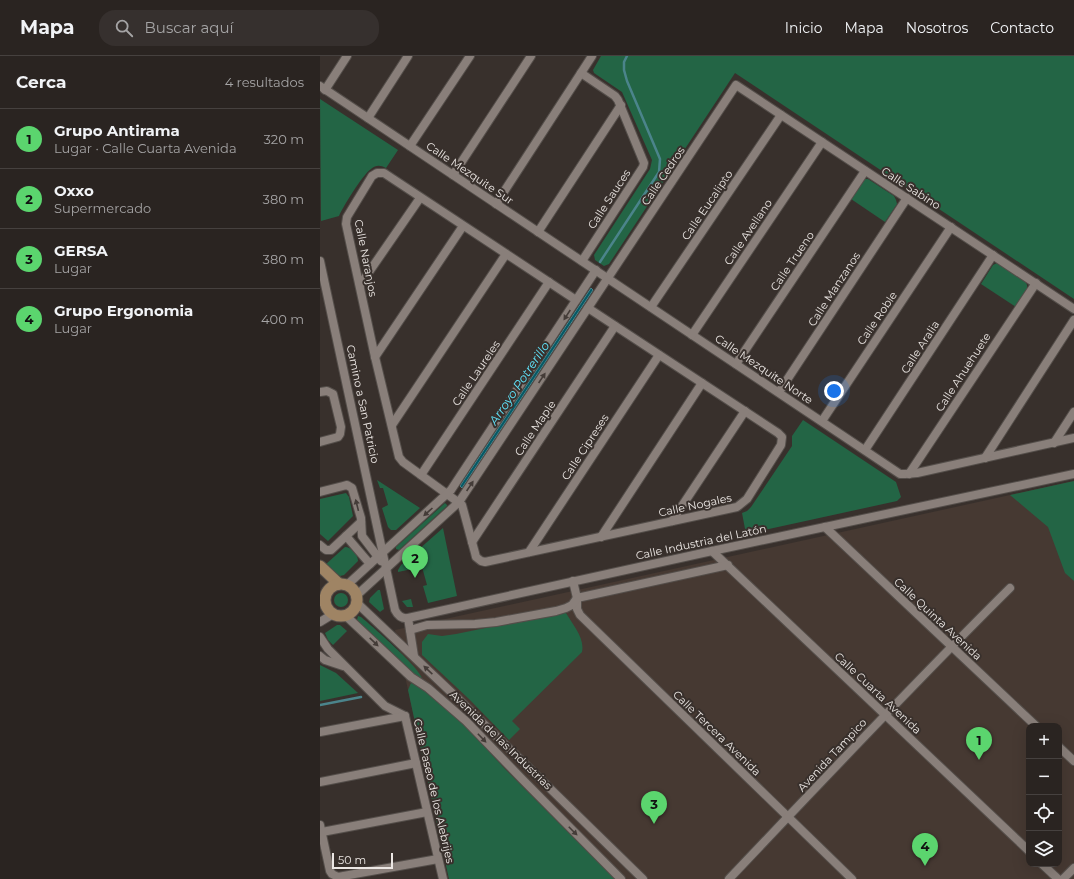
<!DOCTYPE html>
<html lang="es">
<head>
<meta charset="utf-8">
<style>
	:root { --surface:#2a2421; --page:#36302e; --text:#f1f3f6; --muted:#a5a4a5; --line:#46413f; --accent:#5bd56e }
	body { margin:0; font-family:Montserrat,sans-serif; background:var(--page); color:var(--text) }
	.controls { position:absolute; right:12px; bottom:12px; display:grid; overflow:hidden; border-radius:8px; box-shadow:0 4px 16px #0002 }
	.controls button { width:36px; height:36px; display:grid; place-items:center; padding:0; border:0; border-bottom:1px solid var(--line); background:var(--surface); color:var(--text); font:20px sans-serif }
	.scale { position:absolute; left:12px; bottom:10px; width:61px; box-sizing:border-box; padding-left:4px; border:2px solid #ece7e4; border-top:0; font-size:11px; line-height:14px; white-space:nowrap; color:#ece7e4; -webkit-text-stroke:3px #38302c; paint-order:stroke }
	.you { position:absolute; left:514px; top:335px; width:14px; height:14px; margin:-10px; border:3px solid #fff; border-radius:50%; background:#1a73e8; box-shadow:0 0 0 6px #1a73e833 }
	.badge { display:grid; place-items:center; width:26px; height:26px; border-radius:50%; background:var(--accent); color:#111; font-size:13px; font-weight:700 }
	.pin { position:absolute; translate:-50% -33px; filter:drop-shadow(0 1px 2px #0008) }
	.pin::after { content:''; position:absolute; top:21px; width:14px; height:12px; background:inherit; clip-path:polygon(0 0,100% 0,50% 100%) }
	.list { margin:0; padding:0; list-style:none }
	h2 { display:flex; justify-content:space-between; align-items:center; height:52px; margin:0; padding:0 16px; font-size:17px }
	h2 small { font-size:13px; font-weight:400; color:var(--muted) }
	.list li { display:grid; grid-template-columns:26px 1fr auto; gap:12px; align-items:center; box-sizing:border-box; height:60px; padding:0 16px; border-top:1px solid var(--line) }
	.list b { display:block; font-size:15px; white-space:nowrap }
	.list p { margin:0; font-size:13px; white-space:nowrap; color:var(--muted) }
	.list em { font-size:13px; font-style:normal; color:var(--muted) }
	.icon { flex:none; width:22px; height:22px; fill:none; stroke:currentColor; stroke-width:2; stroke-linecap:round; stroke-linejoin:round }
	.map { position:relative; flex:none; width:754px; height:823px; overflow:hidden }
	header { display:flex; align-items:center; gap:24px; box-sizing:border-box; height:56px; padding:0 20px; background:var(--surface); border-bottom:1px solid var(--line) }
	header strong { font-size:19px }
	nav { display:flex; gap:22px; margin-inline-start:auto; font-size:14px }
	.search { width:280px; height:36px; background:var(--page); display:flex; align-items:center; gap:10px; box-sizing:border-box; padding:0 14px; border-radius:16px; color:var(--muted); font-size:15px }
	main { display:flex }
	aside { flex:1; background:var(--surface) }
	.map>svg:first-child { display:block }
	.built { fill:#463932; fill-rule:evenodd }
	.green { fill:#236545 }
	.water { fill:#065965; stroke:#4b848b }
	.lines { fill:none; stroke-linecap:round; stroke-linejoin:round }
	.stream { stroke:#4b848b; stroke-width:2.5 }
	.street-casing { stroke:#544e4a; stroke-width:10 }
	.secondary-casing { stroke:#544e4a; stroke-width:13 }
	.street { stroke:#897f7a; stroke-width:8 }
	.secondary { stroke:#9f8464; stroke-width:11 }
	.oneway { fill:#443c38 }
	.labels { text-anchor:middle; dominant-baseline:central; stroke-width:4; stroke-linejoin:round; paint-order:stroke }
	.street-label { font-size:11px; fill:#ece7e4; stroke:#38302c }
	.water-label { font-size:12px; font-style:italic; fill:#60e6fe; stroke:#38302c }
</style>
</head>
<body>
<header>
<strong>Mapa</strong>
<div class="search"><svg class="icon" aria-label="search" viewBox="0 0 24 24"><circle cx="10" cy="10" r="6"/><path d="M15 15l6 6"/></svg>Buscar aquí</div>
<nav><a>Inicio</a><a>Mapa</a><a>Nosotros</a><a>Contacto</a></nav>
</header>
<main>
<aside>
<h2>Cerca<small>4 resultados</small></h2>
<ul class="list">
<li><span class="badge">1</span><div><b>Grupo Antirama</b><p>Lugar · Calle Cuarta Avenida</p></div><em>320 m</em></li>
<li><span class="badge">2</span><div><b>Oxxo</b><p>Supermercado</p></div><em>380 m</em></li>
<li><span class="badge">3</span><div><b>GERSA</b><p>Lugar</p></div><em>380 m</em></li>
<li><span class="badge">4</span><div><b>Grupo Ergonomia</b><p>Lugar</p></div><em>400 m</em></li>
</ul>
</aside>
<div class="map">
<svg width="754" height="823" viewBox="0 0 754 823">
	<rect width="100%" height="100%" fill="#38302c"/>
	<path class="built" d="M754 425V823H129L75 574ZM709 670H739V808H709Z"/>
	<g class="green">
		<polygon points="281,0 754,0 754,243 415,17 289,208 284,210 275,204 274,199 330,113 332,104 302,36 274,17 273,14"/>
		<path d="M0 43 78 94 66 112C60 109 56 109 51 113 43 118 23 151 19 160L1 165Z"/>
		<polygon points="544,123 548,123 574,140 576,144 577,148 565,166 531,143"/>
		<polygon points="677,207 705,225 707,229 707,233 696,251 661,228 673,209"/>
		<polygon points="483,364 576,426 581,441 577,445 426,478 422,457 427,455 431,451 472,390 472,380"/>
		<polygon points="57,424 100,452 76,474 71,474 68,471 62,452 68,449 63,432 60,432"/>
		<polygon points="754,425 754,525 745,517 728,471 690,439"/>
		<polygon points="26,437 29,441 33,460 8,485 0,478 0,443"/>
		<polygon points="125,447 127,449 127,450 79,494 76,493 76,491"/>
		<polygon points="123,472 137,540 108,547 103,530 107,529 102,511 78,516 78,514 81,509"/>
		<path d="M25 491C31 491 38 499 38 505L24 519 20 520 5 509Z"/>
		<polygon points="58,534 60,534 64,553 60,556 49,546 50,542"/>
		<circle cx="21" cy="544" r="7"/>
		<polygon points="91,543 93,551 87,551 82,545"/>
		<path d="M239 557H246C253 569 265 582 262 596L192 665 200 673 189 684 149 643 102 599V586L108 578 122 580 136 578Z"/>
		<path d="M38 560 41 561C53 571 100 612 102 623L97 621 37 564Z"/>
		<polygon points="17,569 20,569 27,575 13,589 8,584 5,577"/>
		<polygon points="0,609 16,617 38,637 0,645"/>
		<path d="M91 627C126 641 161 688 187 715 223 751 259 787 295 823H129L88 634Z"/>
	</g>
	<polygon class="water" points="271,232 273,234 142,432 140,430"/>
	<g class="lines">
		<g class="stream">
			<polyline points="280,206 339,116 340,103 307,25 304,14 304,6 307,0"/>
			<polyline points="0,649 41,641"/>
		</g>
		<g class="street-casing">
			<g id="street">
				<polyline points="261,17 295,40 298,44 324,107 323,111 262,205"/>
				<polyline points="0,30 580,418 585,418 597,417 754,382"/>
				<polyline points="5,34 27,0"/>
				<polyline points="48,62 88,0"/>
				<polyline points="90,90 150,0"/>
				<polyline points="133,119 211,0"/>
				<polyline points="176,148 272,0"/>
				<polyline points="218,176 301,49"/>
				<path d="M0 205 75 554C78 560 82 563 88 562L392 495 754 418"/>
				<polyline points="40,229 100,142"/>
				<polyline points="256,244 64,117 57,117 52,120 27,161 26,168 55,301 79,401 83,406 142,449 155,497 156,501 161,505 165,506 417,451 427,443 461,389 462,381 458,377 268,252"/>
				<polyline points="331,251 461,59"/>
				<polyline points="372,279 502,86"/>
				<polyline points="55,301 143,170"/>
				<polyline points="416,308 545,115"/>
				<polyline points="0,336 7,335 13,338 21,371 20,378 18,381 0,386"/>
				<polyline points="459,336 587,142"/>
				<polyline points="502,365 631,171"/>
				<polyline points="72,369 186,198"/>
				<polyline points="734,387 754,356"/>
				<polyline points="545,394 673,199"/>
				<polyline points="665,402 754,264"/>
				<polyline points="589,418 716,227"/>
				<polyline points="101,419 229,226"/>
				<polyline points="0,436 23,430 27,429 32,432 41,462 42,480 61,505"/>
				<polyline points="352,465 425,355"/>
				<polyline points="505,471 716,670"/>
				<polyline points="26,480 50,508"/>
				<polyline points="281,481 382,327"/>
				<polyline points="152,486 295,270"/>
				<polyline points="0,489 6,494 11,494 41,466"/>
				<polyline points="392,495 709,795"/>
				<polyline points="209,496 339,299"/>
				<polyline points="253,525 257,542 257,553 260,559 532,823"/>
				<polyline points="27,529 131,434 276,214"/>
				<polyline points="37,539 139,446 416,29 754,253"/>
				<polyline points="257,542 408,509"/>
				<polyline points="0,546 5,543"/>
				<polyline points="37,547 132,637 323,823"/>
				<polyline points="25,559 91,621 108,632 146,665 203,724 301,823"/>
				<polyline points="88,562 94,600"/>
				<polyline points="0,566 13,558"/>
				<polyline points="90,574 107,569 155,568 176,566 236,555 246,552 252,549 257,542"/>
				<polyline points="0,581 8,593 65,650 85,660"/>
				<polyline points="0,600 5,604 23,610"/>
				<polyline points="85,660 123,823"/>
				<polyline points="0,676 85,660"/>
				<polyline points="739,691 754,705"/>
				<polyline points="0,726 96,707"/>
				<polyline points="0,769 10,815 12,818 18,821 118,803"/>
				<polyline points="2,776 107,756"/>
				<polyline points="722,808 738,823"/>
				<path d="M409 823C502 725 594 627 690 532"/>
				<polyline points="743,823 754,812"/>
			</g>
		</g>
		<g class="secondary-casing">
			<g id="secondary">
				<polyline points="0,510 19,528"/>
				<circle cx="21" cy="544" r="16"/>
			</g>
		</g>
		<use href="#street" class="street"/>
		<use href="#secondary" class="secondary"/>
	</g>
	<defs><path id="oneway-solid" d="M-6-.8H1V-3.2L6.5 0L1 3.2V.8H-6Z"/></defs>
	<g class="oneway">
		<use href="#oneway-solid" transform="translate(247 259) rotate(123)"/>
		<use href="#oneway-solid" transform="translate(222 322) rotate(-56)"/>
		<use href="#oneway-solid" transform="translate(150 430) rotate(-56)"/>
		<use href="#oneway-solid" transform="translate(37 449) rotate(-104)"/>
		<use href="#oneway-solid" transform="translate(108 456) rotate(138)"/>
		<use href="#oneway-solid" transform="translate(54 586) rotate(44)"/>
		<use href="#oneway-solid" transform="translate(108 614) rotate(-137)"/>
		<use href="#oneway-solid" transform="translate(162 682) rotate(46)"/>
		<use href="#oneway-solid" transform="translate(253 775) rotate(45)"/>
	</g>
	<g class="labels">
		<g class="street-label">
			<text transform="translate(150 117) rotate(34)">Calle Mezquite Sur</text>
			<text transform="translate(343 120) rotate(-56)">Calle Cedros</text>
			<text transform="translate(591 132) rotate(33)">Calle Sabino</text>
			<text transform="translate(289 143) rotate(-57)">Calle Sauces</text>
			<text transform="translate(387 149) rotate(-56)">Calle Eucalipto</text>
			<text transform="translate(428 176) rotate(-56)">Calle Avellano</text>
			<text transform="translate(46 202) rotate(79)">Calle Naranjos</text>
			<text transform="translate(472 205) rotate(-56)">Calle Trueno</text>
			<text transform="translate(514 233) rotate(-57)">Calle Manzanos</text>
			<text transform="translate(557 262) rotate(-56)">Calle Roble</text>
			<text transform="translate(600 291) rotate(-57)">Calle Aralia</text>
			<text transform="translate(444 313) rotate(34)">Calle Mezquite Norte</text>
			<text transform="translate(643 316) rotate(-57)">Calle Ahuehuete</text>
			<text transform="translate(156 317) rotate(-56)">Calle Laureles</text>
			<text transform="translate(43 348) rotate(78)">Camino a San Patricio</text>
			<text transform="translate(215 372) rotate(-56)">Calle Maple</text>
			<text transform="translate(265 391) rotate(-57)">Calle Cipreses</text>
			<text transform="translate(375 449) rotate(-12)">Calle Nogales</text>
			<text transform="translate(381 486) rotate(-12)">Calle Industria del Latón</text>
			<text transform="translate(618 563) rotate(43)">Calle Quinta Avenida</text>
			<text transform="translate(558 637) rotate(43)">Calle Cuarta Avenida</text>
			<text transform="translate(397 677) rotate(44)">Calle Tercera Avenida</text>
			<text transform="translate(181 684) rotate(44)">Avenida de las Industrias</text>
			<text transform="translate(512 699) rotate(-47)">Avenida Tampico</text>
			<text transform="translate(114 735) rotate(77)">Calle Paseo de los Alebrijes</text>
		</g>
		<g class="water-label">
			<text transform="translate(199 327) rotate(-56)">Arroyo Potrerillo</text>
		</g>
	</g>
</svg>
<div class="controls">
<button>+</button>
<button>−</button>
<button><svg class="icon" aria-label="locate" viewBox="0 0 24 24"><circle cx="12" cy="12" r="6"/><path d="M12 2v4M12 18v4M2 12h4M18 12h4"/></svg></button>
<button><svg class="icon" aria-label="layers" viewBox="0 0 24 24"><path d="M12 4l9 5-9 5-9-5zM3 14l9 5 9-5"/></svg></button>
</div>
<div class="scale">50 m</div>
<div class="you"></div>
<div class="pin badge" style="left:659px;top:704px">1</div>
<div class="pin badge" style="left:95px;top:522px">2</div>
<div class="pin badge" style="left:334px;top:768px">3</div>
<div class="pin badge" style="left:605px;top:810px">4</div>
</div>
</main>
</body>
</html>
